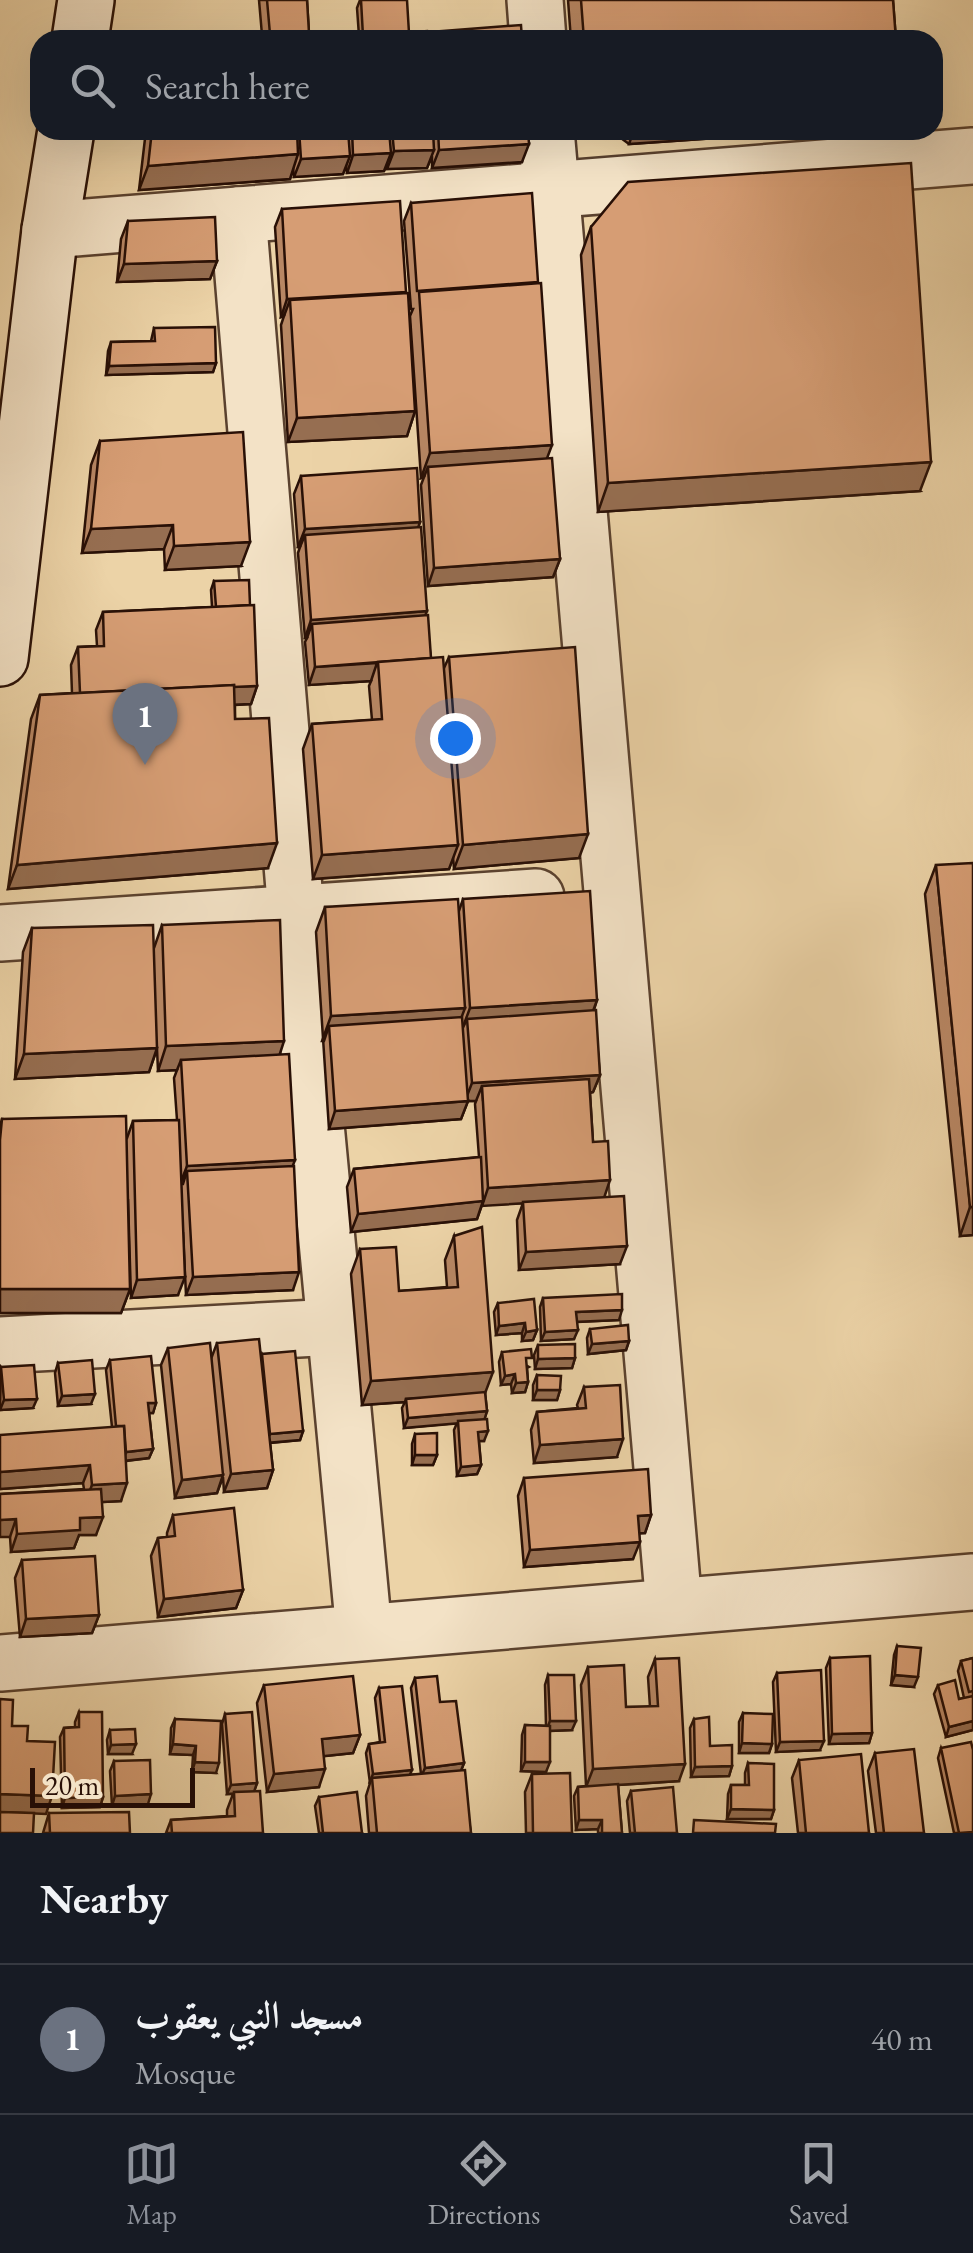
<!DOCTYPE html>
<html lang="en">
<head>
<meta charset="utf-8">
<style>
	:root { --surface:#171b24; --page:#242831; --text:#f1f3f6; --muted:#9ea1a6; --line:#363941; --accent:#8c9099 }
	body { margin:0; font-family:"EB Garamond",Amiri,serif; background:var(--page); color:var(--text) }
	.scale { position:absolute; left:30px; bottom:25px; width:165px; box-sizing:border-box; padding-left:10px; border:5px solid #291006; border-top:0; font-size:28px; line-height:35px; white-space:nowrap; color:#291006; -webkit-text-stroke:8px #f3e2c6; paint-order:stroke }
	.you { position:absolute; left:455px; top:738px; width:35px; height:35px; margin:-25px; border:8px solid #fff; border-radius:50%; background:#1a73e8; box-shadow:0 0 0 15px #1a73e833 }
	.badge { display:grid; place-items:center; width:65px; height:65px; border-radius:50%; background:var(--accent); color:#fff; font-size:32px; font-weight:700 }
	.pin { position:absolute; translate:-50% -82px; filter:drop-shadow(0 2px 5px #0008) }
	.pin::after { content:''; position:absolute; top:52px; width:35px; height:30px; background:inherit; clip-path:polygon(0 0,100% 0,50% 100%) }
	.list { margin:0; padding:0; list-style:none }
	h2 { display:flex; justify-content:space-between; align-items:center; height:130px; margin:0; padding:0 40px; font-size:42px }
	h2 small { font-size:32px; font-weight:400; color:var(--muted) }
	.list li { display:grid; grid-template-columns:65px 1fr auto; gap:30px; align-items:center; box-sizing:border-box; height:150px; padding:0 40px; border-top:2px solid var(--line) }
	.list b { display:block; font-size:38px; white-space:nowrap }
	.list p { margin:0; font-size:32px; white-space:nowrap; color:var(--muted) }
	.list em { font-size:32px; font-style:normal; color:var(--muted) }
	.icon { flex:none; width:55px; height:55px; fill:none; stroke:currentColor; stroke-width:2; stroke-linecap:round; stroke-linejoin:round }
	.map { position:relative; flex:none; width:973px; height:1833px; overflow:hidden }
	.search { position:absolute; background:var(--surface); box-shadow:0 10px 40px #0002; left:30px; right:30px; top:30px; height:110px; display:flex; align-items:center; gap:25px; box-sizing:border-box; padding:0 35px; border-radius:30px; color:var(--muted); font-size:38px }
	.sheet { height:280px; background:var(--surface) }
	nav { display:flex; justify-content:space-around; align-items:center; box-sizing:border-box; height:140px; border-top:2px solid var(--line); background:var(--surface); font-size:28px; color:var(--muted) }
	nav a { display:grid; justify-items:center; gap:5px }
	nav .on { color:var(--accent) }
	.map>svg:first-child { display:block }
	.lines { fill:none; stroke-linecap:round; stroke-linejoin:round }
	.street-casing { stroke:#5a412e; stroke-width:60 }
	.secondary-casing { stroke:#291006; stroke-width:60 }
	.street { stroke:#f3e2c6; stroke-width:55 }
	.secondary { stroke:#f3e2c6; stroke-width:55 }
	.wall { fill:#b88764; stroke:#291006; stroke-width:2.5 }
	.shaded-wall { fill:#966e51; stroke:#291006; stroke-width:2.5 }
	.building { fill:#d69d74; stroke:#291006; stroke-width:2.5 }
</style>
</head>
<body>
<div class="map">
<svg width="973" height="1833" viewBox="0 0 973 1833">
	<rect width="100%" height="100%" fill="#ecd3a7"/>
	<filter id="stains"><feTurbulence type="fractalNoise" baseFrequency=".002" numOctaves="4"/><feColorMatrix values="0 0 0 0 .2 0 0 0 0 .09 0 0 0 0 .02 0 0 0 .5 -.17"/></filter>
	<radialGradient id="worn" r=".72"><stop offset=".6" stop-color="#630" stop-opacity="0"/><stop offset="1" stop-color="#630" stop-opacity=".3"/></radialGradient>
	<g class="lines">
		<g class="street-casing">
			<g id="street">
				<polyline points="535,0 538,40"/>
				<polyline points="546,130 674,1606"/>
				<polyline points="238,215 296,913 364,1632"/>
				<polyline points="50,230 973,156"/>
				<polyline points="0,933 536,897"/>
				<polyline points="0,1345 335,1327"/>
				<polyline points="0,1663 973,1582"/>
			</g>
		</g>
		<g class="secondary-casing">
			<g id="secondary">
				<polyline points="80,40 86,0"/>
				<polyline points="0,658 50,230 66,130"/>
			</g>
		</g>
		<use href="#street" class="street"/>
		<use href="#secondary" class="secondary"/>
	</g>
	<g class="wall">
		<polygon points="259,0 307,0 309,33 307,39 190,40 262,35"/>
		<polygon points="360,0 409,33 428,40 346,40 347,36 359,36 357,8"/>
		<polygon points="568,0 893,0 896,40 571,40"/>
		<polygon points="146,130 528,130 522,162 432,168 432,156 427,168 387,169 387,163 384,171 347,173 346,165 343,174 294,177 293,168 290,179 139,190"/>
		<polygon points="610,130 832,130 629,144"/>
		<polygon points="411,203 547,458 560,559 553,577 428,586 421,485 424,477 421,478 410,316 413,309 411,309 404,221"/>
		<polygon points="282,209 405,293 415,411 407,436 288,442 281,325 284,316 281,317 275,227"/>
		<polygon points="128,221 217,261 210,279 117,282 121,239"/>
		<polygon points="591,227 920,491 598,512 581,255"/>
		<polygon points="154,328 216,363 213,372 106,375 108,351 111,342 151,341"/>
		<polygon points="100,441 241,566 165,570 164,549 82,553 91,465"/>
		<polygon points="301,476 420,522 418,527 425,616 431,658 444,668 449,657 579,858 454,869 453,857 449,869 313,879 303,749 312,724 372,720 369,686 371,681 309,685 305,642 307,638 305,638 298,553 300,547 298,547 294,494"/>
		<polygon points="214,581 250,605 257,686 251,704 235,705 235,719 268,868 8,889 31,719 40,695 72,693 71,665 78,647 97,646 96,630 103,612 212,607 211,590"/>
		<polygon points="936,865 973,1235 960,1236 925,894"/>
		<polygon points="463,899 597,1000 594,1010 600,1075 593,1092 590,1093 593,1142 620,1264 519,1270 517,1220 523,1203 482,1205 477,1219 351,1232 347,1187 354,1169 479,1157 475,1104 476,1101 468,1101 461,1119 329,1129 316,932 325,907 459,911"/>
		<polygon points="162,925 280,1054 293,1166 293,1290 186,1295 183,1232 178,1295 131,1298 128,1199 130,1289 121,1313 0,1313 0,1126 2,1119 127,1138 133,1121 177,1120 174,1078 177,1070 158,1071 157,1049 149,1072 15,1079 23,952 32,928 154,948"/>
		<polygon points="454,1236 485,1392 487,1411 484,1420 484,1441 479,1441 481,1465 477,1474 457,1476 454,1430 457,1423 404,1428 402,1408 405,1402 362,1405 351,1274 360,1249 399,1291 447,1287 445,1260"/>
		<polygon points="543,1298 619,1320 577,1322 574,1339 541,1341 540,1307"/>
		<polygon points="498,1303 537,1330 533,1340 522,1341 522,1333 496,1335 494,1312"/>
		<polygon points="590,1329 629,1341 626,1350 588,1354 587,1338"/>
		<polygon points="217,1343 261,1357 262,1354 303,1431 300,1440 270,1443 273,1470 267,1488 224,1492 223,1477 217,1493 175,1498 161,1365 168,1348 211,1359"/>
		<polygon points="538,1345 575,1358 572,1368 535,1369 534,1355"/>
		<polygon points="502,1352 529,1367 527,1368 528,1382 525,1392 512,1393 511,1384 501,1385 499,1362"/>
		<polygon points="110,1360 156,1403 153,1413 149,1413 153,1449 149,1458 126,1461 121,1501 102,1502 96,1535 79,1535 74,1548 11,1552 10,1537 0,1494 84,1489 83,1483 0,1489 112,1427 106,1370"/>
		<polygon points="58,1363 91,1404 58,1406 55,1373"/>
		<polygon points="1,1367 33,1408 0,1410"/>
		<polygon points="537,1375 560,1390 557,1400 533,1400 533,1385"/>
		<polygon points="584,1387 617,1457 534,1463 531,1430 537,1412 578,1408 577,1405"/>
		<polygon points="415,1434 437,1455 433,1465 412,1465 412,1444"/>
		<polygon points="524,1478 651,1515 645,1533 639,1533 633,1559 524,1567 518,1496"/>
		<polygon points="173,1515 243,1590 236,1608 158,1617 151,1556 158,1538 167,1537 167,1533"/>
		<polygon points="22,1560 99,1615 92,1633 20,1637 15,1578"/>
		<polygon points="897,1646 914,1687 891,1685 894,1655"/>
		<polygon points="830,1658 872,1733 869,1743 829,1744 826,1668"/>
		<polygon points="973,1658 973,1730 946,1737 934,1694 938,1685 959,1699 964,1698 958,1671 961,1661"/>
		<polygon points="655,1659 679,1781 618,1785 622,1833 598,1833 598,1829 576,1830 574,1796 578,1787 586,1786 581,1685 588,1667 626,1707 650,1707 648,1677"/>
		<polygon points="777,1673 820,1750 776,1752 773,1682"/>
		<polygon points="548,1675 572,1730 550,1731 546,1772 521,1771 522,1735 525,1725 546,1726 545,1685"/>
		<polygon points="415,1678 440,1702 464,1763 461,1771 471,1833 369,1833 366,1796 370,1783 366,1753 369,1744 380,1742 375,1698 379,1688 410,1775 421,1774 411,1688"/>
		<polygon points="264,1685 360,1735 353,1753 324,1756 319,1787 267,1792 257,1703"/>
		<polygon points="79,1712 103,1797 100,1807 62,1808 60,1737 64,1728 75,1727 75,1722"/>
		<polygon points="743,1713 772,1744 769,1753 739,1753 739,1722"/>
		<polygon points="225,1714 257,1783 254,1791 263,1833 166,1833 171,1820 227,1816 227,1810 233,1794 227,1794 222,1724"/>
		<polygon points="175,1719 216,1773 192,1772 193,1755 170,1754 171,1728"/>
		<polygon points="694,1719 710,1746 732,1766 729,1776 691,1777 690,1728"/>
		<polygon points="110,1730 132,1754 108,1754 107,1740"/>
		<polygon points="941,1748 973,1833 954,1833 938,1758"/>
		<polygon points="875,1753 924,1833 876,1833 868,1771"/>
		<polygon points="799,1760 869,1833 798,1833 792,1778"/>
		<polygon points="114,1761 148,1804 112,1806 110,1771"/>
		<polygon points="748,1763 774,1810 771,1819 727,1819 728,1794 731,1785 745,1785 745,1773"/>
		<polygon points="532,1774 572,1833 526,1833 525,1792"/>
		<polygon points="631,1791 677,1833 630,1833 627,1801"/>
		<polygon points="319,1797 362,1833 319,1833 315,1806"/>
		<polygon points="49,1813 130,1833 43,1833"/>
	</g>
	<g class="shaded-wall">
		<polygon points="309,33 307,40 268,40 270,36"/>
		<polygon points="634,130 832,130 629,144"/>
		<polygon points="529,144 522,162 432,168 439,150"/>
		<polygon points="434,150 427,168 387,169 394,151"/>
		<polygon points="391,153 384,171 347,173 353,155"/>
		<polygon points="298,154 290,179 139,190 148,166"/>
		<polygon points="350,156 343,174 294,177 301,159"/>
		<polygon points="217,261 210,279 117,282 124,264"/>
		<polygon points="406,292 290,300 284,316 281,317 287,299"/>
		<polygon points="216,363 213,372 106,375 109,366"/>
		<polygon points="415,411 407,436 288,442 297,418"/>
		<polygon points="552,445 543,469 428,467 424,477 421,478 430,453"/>
		<polygon points="931,462 920,491 598,512 608,483"/>
		<polygon points="420,522 414,540 305,535 300,547 298,547 305,529"/>
		<polygon points="173,525 164,549 82,553 91,529"/>
		<polygon points="250,542 241,566 165,570 174,546"/>
		<polygon points="560,559 553,577 428,586 434,568"/>
		<polygon points="427,611 420,629 312,624 307,638 305,638 311,620"/>
		<polygon points="377,663 371,681 309,685 315,667"/>
		<polygon points="257,686 251,704 73,711 80,693"/>
		<polygon points="588,834 579,858 454,869 463,845"/>
		<polygon points="277,843 268,868 8,889 17,865"/>
		<polygon points="458,845 449,869 313,879 322,855"/>
		<polygon points="597,1000 588,1025 467,1019 461,1032 470,1008"/>
		<polygon points="465,1008 456,1032 329,1026 324,1041 322,1041 331,1016"/>
		<polygon points="284,1041 276,1066 181,1060 177,1070 158,1071 166,1046"/>
		<polygon points="157,1048 149,1072 15,1079 24,1054"/>
		<polygon points="600,1075 593,1092 483,1100 482,1086 476,1101 465,1101 472,1083"/>
		<polygon points="468,1101 461,1119 329,1129 335,1111"/>
		<polygon points="295,1160 288,1178 187,1171 183,1184 180,1184 187,1166"/>
		<polygon points="610,1180 604,1198 482,1206 488,1188"/>
		<polygon points="483,1201 477,1219 351,1232 358,1214"/>
		<polygon points="970,1207 973,1207 973,1235 960,1236"/>
		<polygon points="627,1246 620,1264 519,1270 526,1252"/>
		<polygon points="299,1272 293,1290 186,1295 193,1277"/>
		<polygon points="185,1277 178,1295 131,1298 137,1280"/>
		<polygon points="0,1289 130,1289 121,1313 0,1313"/>
		<polygon points="622,1310 619,1320 573,1322 576,1312"/>
		<polygon points="525,1323 522,1333 496,1335 499,1326"/>
		<polygon points="537,1330 533,1340 522,1341 526,1332"/>
		<polygon points="578,1330 574,1339 541,1341 545,1332"/>
		<polygon points="629,1341 626,1350 588,1354 592,1344"/>
		<polygon points="575,1358 572,1368 535,1369 538,1359"/>
		<polygon points="493,1372 484,1396 406,1399 405,1402 362,1405 371,1381"/>
		<polygon points="515,1374 511,1384 501,1385 505,1376"/>
		<polygon points="528,1382 525,1392 512,1393 516,1383"/>
		<polygon points="537,1390 560,1390 557,1400 533,1400"/>
		<polygon points="95,1394 91,1404 58,1406 62,1396"/>
		<polygon points="37,1399 33,1408 0,1410 4,1400"/>
		<polygon points="148,1403 156,1403 153,1413 145,1413"/>
		<polygon points="487,1411 484,1421 404,1428 408,1418"/>
		<polygon points="303,1431 300,1440 266,1443 270,1434"/>
		<polygon points="488,1431 484,1441 475,1441 478,1432"/>
		<polygon points="623,1439 617,1457 534,1463 540,1445"/>
		<polygon points="153,1449 149,1458 123,1461 126,1452"/>
		<polygon points="415,1455 437,1455 433,1465 412,1465"/>
		<polygon points="90,1465 83,1483 0,1489 0,1472"/>
		<polygon points="481,1465 477,1474 457,1476 461,1467"/>
		<polygon points="273,1470 267,1488 224,1492 231,1474"/>
		<polygon points="223,1475 217,1493 175,1498 182,1480"/>
		<polygon points="127,1483 121,1501 85,1503 92,1485"/>
		<polygon points="651,1515 645,1533 631,1534 638,1516"/>
		<polygon points="103,1517 96,1535 79,1535 74,1548 11,1552 17,1534 80,1518"/>
		<polygon points="16,1519 10,1537 0,1537 0,1520"/>
		<polygon points="640,1542 633,1559 524,1567 530,1550"/>
		<polygon points="243,1590 236,1608 158,1617 164,1599"/>
		<polygon points="99,1615 92,1633 20,1637 26,1619"/>
		<polygon points="895,1675 918,1677 914,1687 891,1685"/>
		<polygon points="550,1721 576,1721 572,1730 546,1731"/>
		<polygon points="973,1721 973,1730 946,1737 949,1727"/>
		<polygon points="872,1733 869,1743 829,1744 832,1734"/>
		<polygon points="360,1735 353,1753 316,1757 322,1739"/>
		<polygon points="824,1741 820,1750 776,1752 780,1742"/>
		<polygon points="742,1743 772,1744 769,1753 739,1753"/>
		<polygon points="136,1744 132,1754 108,1754 111,1745"/>
		<polygon points="173,1744 196,1746 193,1755 170,1754"/>
		<polygon points="195,1762 219,1763 216,1773 192,1772"/>
		<polygon points="525,1762 550,1762 546,1772 521,1771"/>
		<polygon points="464,1763 460,1773 421,1777 425,1768"/>
		<polygon points="685,1764 679,1781 586,1787 593,1769"/>
		<polygon points="732,1766 729,1776 691,1777 695,1767"/>
		<polygon points="325,1769 319,1787 267,1792 274,1774"/>
		<polygon points="412,1770 408,1779 372,1778 369,1784 373,1774"/>
		<polygon points="257,1783 254,1792 227,1794 231,1785"/>
		<polygon points="0,1794 52,1796 46,1814 0,1812"/>
		<polygon points="151,1794 148,1804 112,1806 115,1796"/>
		<polygon points="103,1797 100,1807 62,1808 65,1798"/>
		<polygon points="731,1809 774,1810 771,1819 727,1819"/>
		<polygon points="579,1820 602,1820 598,1829 576,1830"/>
	</g>
	<g class="building">
		<polygon points="267,0 307,0 309,33 270,34"/>
		<polygon points="361,0 407,0 409,33 387,34 386,38 384,35 363,36"/>
		<polygon points="581,0 893,0 896,40 584,40"/>
		<polygon points="521,25 522,40 432,40 431,32"/>
		<polygon points="427,31 428,40 388,40 387,34"/>
		<polygon points="291,32 291,40 190,40"/>
		<polygon points="384,35 384,40 347,40 347,36"/>
		<polygon points="342,37 342,40 293,40"/>
		<polygon points="152,130 297,130 298,154 148,166"/>
		<polygon points="299,130 348,130 350,156 301,159"/>
		<polygon points="352,130 389,130 391,153 353,155"/>
		<polygon points="392,130 433,130 434,150 394,151"/>
		<polygon points="438,130 528,130 529,144 439,150"/>
		<polygon points="911,163 931,462 608,483 591,227 628,182"/>
		<polygon points="532,193 538,282 417,291 411,203"/>
		<polygon points="400,201 406,292 287,299 282,209"/>
		<polygon points="215,217 217,261 124,264 128,221"/>
		<polygon points="541,283 552,445 430,453 419,292"/>
		<polygon points="408,293 415,411 297,418 290,300"/>
		<polygon points="215,327 216,363 109,366 111,342 155,341 154,328"/>
		<polygon points="243,432 250,542 174,546 173,525 91,529 100,441"/>
		<polygon points="552,458 560,559 434,568 428,467"/>
		<polygon points="417,468 420,522 305,529 301,476"/>
		<polygon points="421,527 427,611 311,620 305,535"/>
		<polygon points="249,580 250,605 216,607 214,581"/>
		<polygon points="254,605 257,686 234,687 234,685 80,693 78,647 104,646 103,612"/>
		<polygon points="428,615 431,658 315,667 312,624"/>
		<polygon points="575,647 588,834 463,845 449,657"/>
		<polygon points="443,657 458,845 322,855 312,724 382,719 378,662"/>
		<polygon points="234,685 235,719 269,718 277,843 17,865 40,695"/>
		<polygon points="973,863 973,1207 970,1207 936,865"/>
		<polygon points="590,891 597,1000 470,1008 463,899"/>
		<polygon points="458,899 465,1008 331,1016 325,907"/>
		<polygon points="280,920 284,1041 166,1046 162,925"/>
		<polygon points="153,925 157,1048 24,1054 32,928"/>
		<polygon points="596,1010 600,1075 472,1083 467,1019"/>
		<polygon points="462,1017 468,1101 335,1111 329,1026"/>
		<polygon points="289,1054 295,1160 187,1166 181,1060"/>
		<polygon points="589,1079 593,1142 608,1141 610,1180 488,1188 482,1086"/>
		<polygon points="126,1116 130,1289 0,1289 0,1140 2,1119"/>
		<polygon points="179,1120 185,1277 137,1280 133,1121"/>
		<polygon points="481,1157 483,1201 358,1214 354,1169"/>
		<polygon points="294,1166 299,1272 193,1277 187,1171"/>
		<polygon points="624,1196 627,1246 526,1252 523,1202"/>
		<polygon points="482,1227 493,1372 371,1381 360,1249 396,1247 399,1291 458,1287 454,1236"/>
		<polygon points="622,1294 622,1310 576,1312 578,1330 545,1332 543,1298"/>
		<polygon points="534,1299 537,1330 526,1332 525,1323 499,1326 498,1303"/>
		<polygon points="628,1325 629,1341 592,1344 590,1329"/>
		<polygon points="259,1339 273,1470 231,1474 217,1343"/>
		<polygon points="210,1343 223,1475 182,1480 168,1348"/>
		<polygon points="575,1344 575,1358 538,1359 538,1345"/>
		<polygon points="531,1349 532,1358 526,1358 528,1382 516,1383 515,1374 505,1376 502,1352"/>
		<polygon points="295,1351 303,1431 270,1434 262,1354"/>
		<polygon points="151,1356 156,1403 148,1403 153,1449 126,1452 124,1426 116,1426 110,1360"/>
		<polygon points="92,1360 95,1394 62,1396 58,1363"/>
		<polygon points="34,1365 37,1399 4,1400 1,1367"/>
		<polygon points="537,1375 561,1376 560,1390 537,1390"/>
		<polygon points="620,1385 623,1439 540,1445 537,1412 586,1408 584,1387"/>
		<polygon points="485,1392 487,1411 408,1418 406,1399"/>
		<polygon points="487,1419 488,1431 478,1432 481,1465 461,1467 458,1421"/>
		<polygon points="124,1426 127,1483 92,1485 90,1465 0,1472 0,1435"/>
		<polygon points="437,1433 437,1455 415,1455 415,1434"/>
		<polygon points="648,1469 651,1515 638,1516 640,1542 530,1550 524,1478"/>
		<polygon points="101,1489 103,1517 80,1518 80,1530 17,1534 16,1519 0,1520 0,1494"/>
		<polygon points="234,1508 243,1590 164,1599 158,1538 175,1536 173,1515"/>
		<polygon points="95,1556 99,1615 26,1619 22,1560"/>
		<polygon points="897,1646 921,1648 918,1677 895,1675"/>
		<polygon points="870,1656 872,1733 832,1734 830,1658"/>
		<polygon points="679,1658 685,1764 593,1769 588,1667 624,1665 626,1707 658,1706 655,1659"/>
		<polygon points="973,1658 973,1691 969,1692 961,1661"/>
		<polygon points="821,1670 824,1741 780,1742 777,1673"/>
		<polygon points="548,1675 574,1675 576,1721 550,1721"/>
		<polygon points="353,1676 360,1735 322,1739 325,1769 274,1774 264,1685"/>
		<polygon points="437,1676 440,1702 456,1701 464,1763 425,1768 415,1678"/>
		<polygon points="955,1680 959,1699 973,1696 973,1721 949,1727 938,1685"/>
		<polygon points="402,1686 412,1770 373,1774 369,1744 385,1742 379,1688"/>
		<polygon points="0,1699 13,1700 12,1726 28,1726 27,1741 55,1742 52,1796 0,1794"/>
		<polygon points="79,1712 102,1712 103,1797 65,1798 64,1728 79,1727"/>
		<polygon points="252,1712 257,1783 231,1785 225,1714"/>
		<polygon points="743,1713 773,1714 772,1744 742,1743"/>
		<polygon points="709,1717 710,1746 732,1745 732,1766 695,1767 694,1719"/>
		<polygon points="175,1719 221,1721 219,1763 195,1762 196,1746 173,1744"/>
		<polygon points="525,1725 550,1726 550,1762 525,1762"/>
		<polygon points="135,1729 136,1744 111,1745 110,1730"/>
		<polygon points="971,1742 973,1750 973,1832 959,1833 941,1748"/>
		<polygon points="914,1749 924,1833 884,1833 875,1753"/>
		<polygon points="861,1754 869,1833 806,1833 799,1760"/>
		<polygon points="150,1760 151,1794 115,1796 114,1761"/>
		<polygon points="748,1763 774,1764 774,1810 731,1809 731,1785 749,1785"/>
		<polygon points="465,1770 471,1833 377,1833 372,1778"/>
		<polygon points="570,1773 572,1833 533,1833 532,1774"/>
		<polygon points="618,1784 622,1833 602,1833 602,1820 579,1820 578,1787"/>
		<polygon points="673,1787 677,1833 635,1833 631,1791"/>
		<polygon points="260,1791 263,1833 172,1833 171,1820 235,1816 234,1792"/>
		<polygon points="357,1792 362,1833 323,1833 319,1797"/>
		<polygon points="0,1812 34,1813 33,1833 0,1833"/>
		<polygon points="129,1812 130,1833 50,1833 49,1813"/>
		<polygon points="694,1820 776,1824 775,1833 693,1833"/>
	</g>
	<rect width="100%" height="100%" filter="url(#stains)"/>
	<rect width="100%" height="100%" fill="url(#worn)"/>
</svg>
<div class="scale">20 m</div>
<div class="you"></div>
<div class="pin badge" style="left:145px;top:765px;background:#6b7280">1</div>
<div class="search"><svg class="icon" aria-label="search" viewBox="0 0 24 24"><circle cx="10" cy="10" r="6"/><path d="M15 15l6 6"/></svg>Search here</div>
</div>
<section class="sheet">
<h2>Nearby<small></small></h2>
<ul class="list">
<li><span class="badge" style="background:#6b7280">1</span><div><b>مسجد النبي يعقوب</b><p>Mosque</p></div><em>40 m</em></li>
</ul>
</section>
<nav>
<a class="on"><svg class="icon" aria-label="map" viewBox="0 0 24 24"><path d="M3 6l6-2 6 2 6-2v14l-6 2-6-2-6 2zM9 4v14M15 6v14"/></svg>Map</a>
<a><svg class="icon" aria-label="directions" viewBox="0 0 24 24"><path d="M12 3l9 9-9 9-9-9zM9 14v-3h6M13 9l2 2-2 2"/></svg>Directions</a>
<a><svg class="icon" aria-label="saved" viewBox="0 0 24 24"><path d="M7 4h10v16l-5-4-5 4z"/></svg>Saved</a>
</nav>
</body>
</html>
